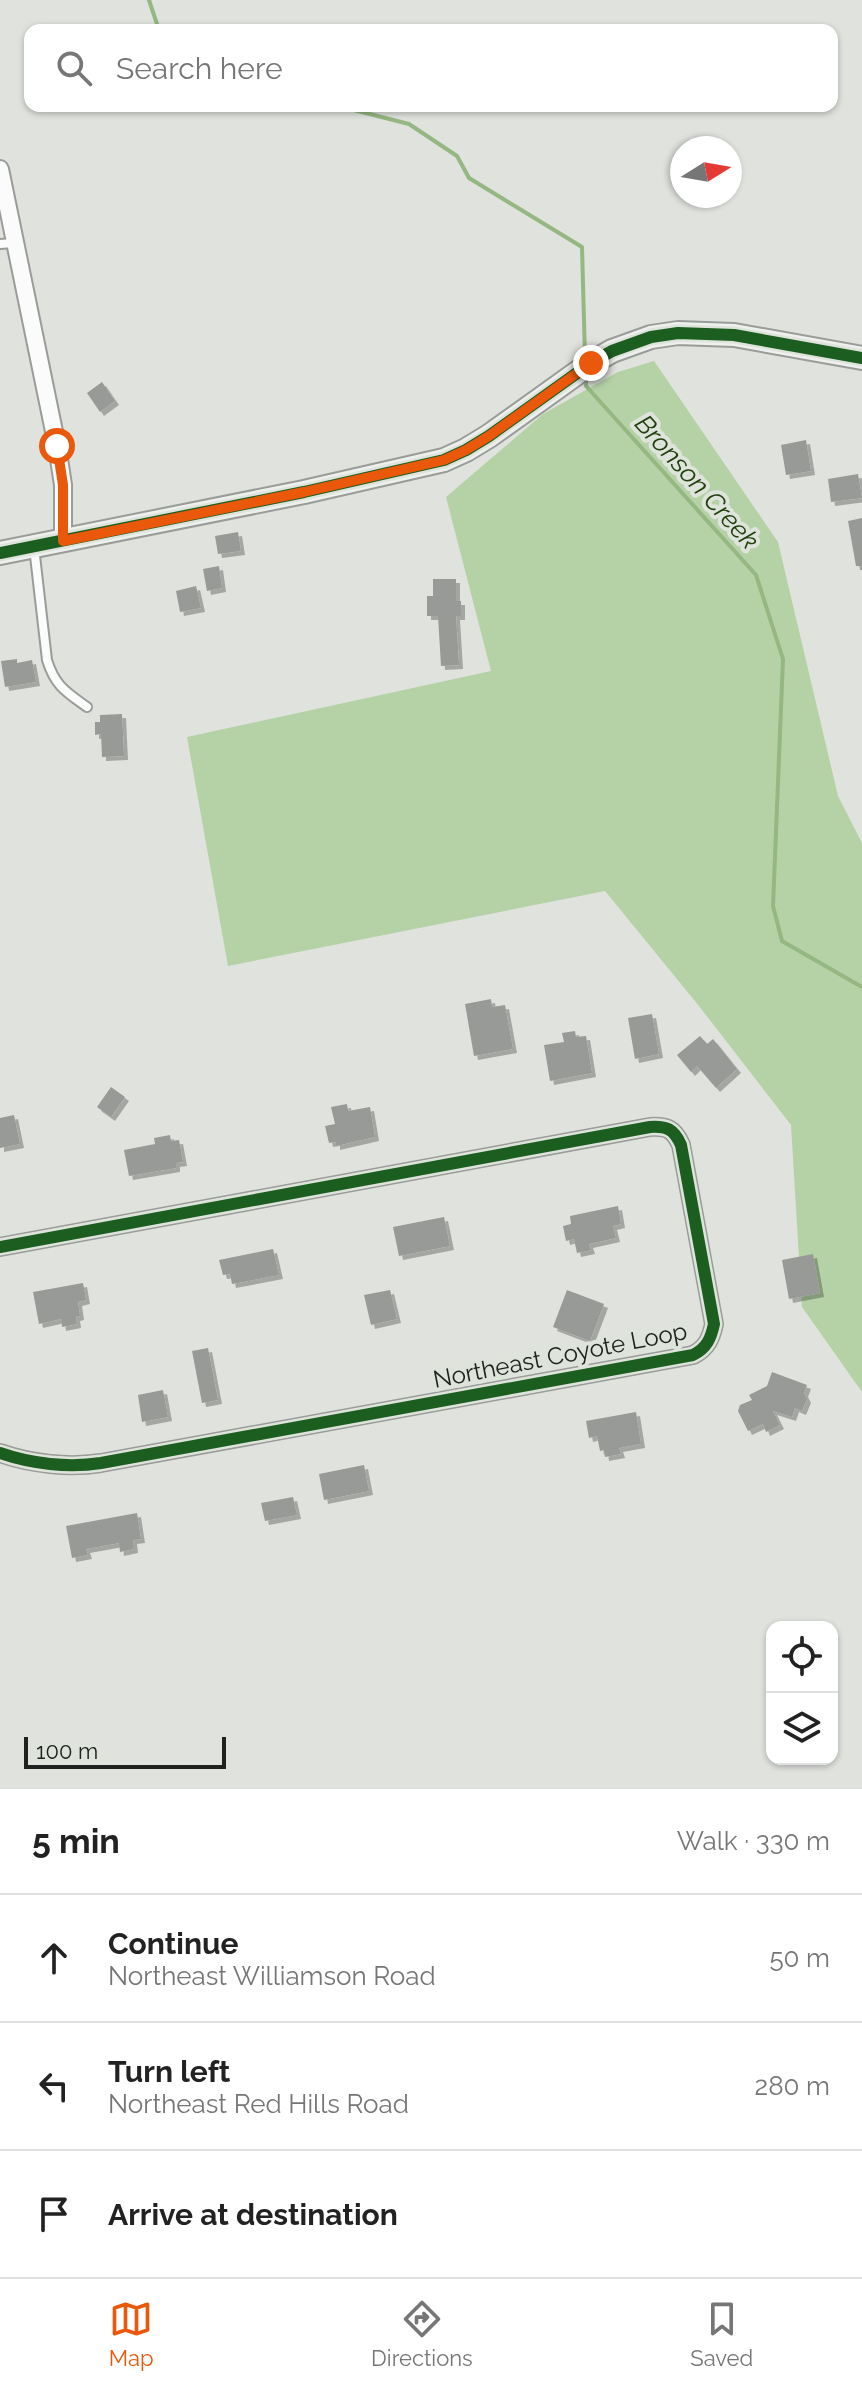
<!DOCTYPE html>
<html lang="en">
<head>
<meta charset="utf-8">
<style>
	:root { --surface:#fff; --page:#f6f6f6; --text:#222; --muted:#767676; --line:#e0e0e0; --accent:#ea580c }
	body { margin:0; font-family:Raleway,sans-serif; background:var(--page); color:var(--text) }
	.controls { position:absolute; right:24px; bottom:24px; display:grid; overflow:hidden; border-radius:16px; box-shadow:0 2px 6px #0004 }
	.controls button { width:72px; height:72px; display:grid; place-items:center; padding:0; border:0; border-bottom:2px solid var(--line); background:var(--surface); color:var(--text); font:40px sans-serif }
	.compass { position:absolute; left:670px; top:136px; width:72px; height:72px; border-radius:50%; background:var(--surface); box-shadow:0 2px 6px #0004; rotate:79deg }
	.scale { position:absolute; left:24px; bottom:20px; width:202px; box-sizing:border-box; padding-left:8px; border:4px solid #20221f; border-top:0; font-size:22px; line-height:28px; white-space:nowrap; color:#20221f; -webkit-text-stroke:6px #dee4db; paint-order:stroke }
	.stop { position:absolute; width:24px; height:24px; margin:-18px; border:6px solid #ea580c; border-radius:50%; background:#fff }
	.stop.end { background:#ea580c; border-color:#fff; box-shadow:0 2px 8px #0008 }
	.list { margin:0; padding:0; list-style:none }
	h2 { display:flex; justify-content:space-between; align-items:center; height:104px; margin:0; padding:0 32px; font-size:34px }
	h2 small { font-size:26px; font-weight:400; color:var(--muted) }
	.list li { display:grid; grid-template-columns:52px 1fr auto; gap:24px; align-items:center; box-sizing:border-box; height:128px; padding:0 32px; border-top:2px solid var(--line) }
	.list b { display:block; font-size:30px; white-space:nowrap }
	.list p { margin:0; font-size:26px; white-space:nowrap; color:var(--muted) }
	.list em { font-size:26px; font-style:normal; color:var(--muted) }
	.icon { flex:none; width:44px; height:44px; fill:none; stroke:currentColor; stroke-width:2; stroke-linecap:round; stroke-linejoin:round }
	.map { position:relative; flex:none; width:862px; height:1789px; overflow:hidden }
	.search { position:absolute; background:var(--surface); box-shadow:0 2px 6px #0004; left:24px; right:24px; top:24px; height:88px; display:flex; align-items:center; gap:20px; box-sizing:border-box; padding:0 28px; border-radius:16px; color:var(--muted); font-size:30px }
	.sheet { height:488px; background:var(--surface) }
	nav { display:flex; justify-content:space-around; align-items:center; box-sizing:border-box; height:112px; border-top:2px solid var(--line); background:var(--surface); font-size:22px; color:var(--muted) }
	nav a { display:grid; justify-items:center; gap:4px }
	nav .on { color:var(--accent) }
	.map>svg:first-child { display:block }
	.forest { fill:#b5d2a6 }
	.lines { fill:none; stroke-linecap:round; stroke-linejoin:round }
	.stream { stroke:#95b782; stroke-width:4 }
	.building { fill:#989a97; filter:url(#shadow) }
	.lane-casing { stroke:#999c98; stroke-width:12 }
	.street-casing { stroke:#999c98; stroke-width:20 }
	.secondary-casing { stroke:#999c98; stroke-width:26 }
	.lane { stroke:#fafbfa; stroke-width:8 }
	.street { stroke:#fafbfa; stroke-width:16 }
	.secondary { stroke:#eef0ed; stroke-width:22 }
	.cycleway-casing { stroke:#dee4db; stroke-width:17 }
	.cycleway { stroke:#1b5e20; stroke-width:12 }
	.route { stroke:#ea580c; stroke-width:10 }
	.labels { text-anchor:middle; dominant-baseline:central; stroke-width:8; stroke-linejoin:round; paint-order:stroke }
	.street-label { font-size:24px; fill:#20221f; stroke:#dee4db }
	.water-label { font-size:26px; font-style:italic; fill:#203f0b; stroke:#dee4db }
</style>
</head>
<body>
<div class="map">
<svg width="862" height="1789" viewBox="0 0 862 1789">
	<defs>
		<filter id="shadow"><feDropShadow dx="4" dy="4" stdDeviation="0" flood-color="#0004"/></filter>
	</defs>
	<rect width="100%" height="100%" fill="#dfe2dd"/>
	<polygon class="forest" points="654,361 778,542 838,796 862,843 862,1392 802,1307 791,1125 699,1006 605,891 228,966 187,737 491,671 446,497 543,414 618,372"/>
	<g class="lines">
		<g class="stream">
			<polyline points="149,0 159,30"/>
			<polyline points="338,106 409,124 457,156 469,178 582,247 585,357"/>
			<polyline points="586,378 586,386 756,575 783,659 773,906 782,941 862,987"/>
		</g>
	</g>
	<g class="building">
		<polygon points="102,382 115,401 100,412 87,393"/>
		<polygon points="806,440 811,471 786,475 781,445"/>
		<polygon points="858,474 862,498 831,502 828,479"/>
		<polygon points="862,518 862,566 856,566 848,521"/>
		<polygon points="238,532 241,551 218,554 215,536"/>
		<polygon points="219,566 222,588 207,591 203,569"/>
		<polygon points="433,579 456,579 456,601 461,601 461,616 456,616 459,665 441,666 438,616 427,616 427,596 433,596"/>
		<polygon points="196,586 201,608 180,612 176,591"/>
		<polygon points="17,659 17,663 32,660 36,682 5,687 1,661"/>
		<polygon points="122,714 124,756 102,757 101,734 95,735 95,722 100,722 100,715"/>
		<polygon points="491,999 492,1007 505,1005 513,1049 474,1056 465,1004"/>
		<polygon points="652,1014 659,1054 635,1059 628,1018"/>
		<polygon points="575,1031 576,1037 586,1036 592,1073 550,1081 544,1045 564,1042 562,1033"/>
		<polygon points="700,1036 707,1044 713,1039 737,1069 716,1088 697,1066 691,1072 677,1055"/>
		<polygon points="111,1087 125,1097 111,1117 97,1107"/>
		<polygon points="347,1104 348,1111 370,1107 375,1137 336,1146 336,1142 329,1143 325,1126 335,1124 331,1107"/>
		<polygon points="14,1115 20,1144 0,1148 0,1118"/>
		<polygon points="170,1135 171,1141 179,1140 183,1162 176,1163 176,1168 129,1176 124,1150 155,1144 154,1138"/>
		<polygon points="618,1206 621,1224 613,1226 616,1238 589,1244 591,1250 577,1253 574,1239 566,1241 563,1226 571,1224 570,1216"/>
		<polygon points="444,1217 450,1246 399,1256 393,1227"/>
		<polygon points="273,1249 279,1275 232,1284 230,1274 223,1275 219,1260"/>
		<polygon points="813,1254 820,1293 789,1299 782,1260"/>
		<polygon points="83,1283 86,1300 78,1302 80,1316 76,1317 77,1324 62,1327 61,1319 39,1324 33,1292"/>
		<polygon points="390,1290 397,1319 371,1325 364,1295"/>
		<polygon points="567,1290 604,1304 590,1341 553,1327"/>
		<polygon points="208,1348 218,1400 202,1403 192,1351"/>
		<polygon points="772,1372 807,1385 804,1393 807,1399 802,1411 795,1408 792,1417 773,1411 780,1425 766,1432 763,1424 748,1431 738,1411 740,1405 752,1400 749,1395 767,1386"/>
		<polygon points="163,1390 168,1417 142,1422 138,1395"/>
		<polygon points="636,1412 641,1444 619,1448 621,1454 605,1457 604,1450 600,1451 597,1436 589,1438 586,1421"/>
		<polygon points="364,1465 369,1491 324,1500 319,1474"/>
		<polygon points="293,1497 297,1515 265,1521 261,1503"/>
		<polygon points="137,1513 141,1539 133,1540 134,1549 120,1552 119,1543 86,1549 88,1555 72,1558 66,1526"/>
	</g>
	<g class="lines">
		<g class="lane-casing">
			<g id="lane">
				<polyline points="0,244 14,243"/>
				<path d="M34 547 47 660C55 686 66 692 87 707"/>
			</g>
		</g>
		<g class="street-casing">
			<g id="street">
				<polyline points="0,169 57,446 63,485 63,541"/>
				<path d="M0 1247 650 1127C667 1126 674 1129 681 1145L714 1324C711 1338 707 1348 693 1355L101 1463C69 1468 31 1464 0 1453"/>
			</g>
		</g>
		<g class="secondary-casing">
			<polyline id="secondary" points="0,553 304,492 444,460 466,450 489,436 591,363 612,351 651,337 678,333 734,335 862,358"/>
		</g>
		<use href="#lane" class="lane"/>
		<use href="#street" class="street"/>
		<use href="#secondary" class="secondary"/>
		<g class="cycleway-casing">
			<g id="cycleway">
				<polyline points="0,553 304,492 444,460 466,450 489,436 591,363 612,351 651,337 678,333 734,335 862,358"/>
				<path d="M0 1247 650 1127C667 1126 674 1129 681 1145L714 1324C711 1338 707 1348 693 1355L101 1463C69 1468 31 1464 0 1453"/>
			</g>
		</g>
		<use href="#cycleway" class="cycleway"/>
	</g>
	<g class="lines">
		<polyline class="route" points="57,446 63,485 63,541 304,492 444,460 466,450 489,436 591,363"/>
	</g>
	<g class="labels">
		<g class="street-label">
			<text transform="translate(560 1355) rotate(-11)">Northeast Coyote Loop</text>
		</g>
		<g class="water-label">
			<text transform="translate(697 482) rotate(48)">Bronson Creek</text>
		</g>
	</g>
</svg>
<div class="controls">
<button><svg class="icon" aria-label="locate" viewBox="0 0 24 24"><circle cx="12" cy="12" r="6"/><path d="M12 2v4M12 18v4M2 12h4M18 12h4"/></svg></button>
<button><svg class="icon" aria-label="layers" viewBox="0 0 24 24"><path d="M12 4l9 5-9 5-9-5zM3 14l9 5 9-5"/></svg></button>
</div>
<svg class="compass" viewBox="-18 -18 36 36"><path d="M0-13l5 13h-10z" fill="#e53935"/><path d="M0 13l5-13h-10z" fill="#767676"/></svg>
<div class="scale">100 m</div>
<div class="stop" style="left:57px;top:446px"></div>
<div class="stop end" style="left:591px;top:363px"></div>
<div class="search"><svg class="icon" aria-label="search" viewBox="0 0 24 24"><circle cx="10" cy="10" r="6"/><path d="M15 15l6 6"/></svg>Search here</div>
</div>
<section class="sheet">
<h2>5 min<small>Walk · 330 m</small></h2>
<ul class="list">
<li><svg class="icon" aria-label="ahead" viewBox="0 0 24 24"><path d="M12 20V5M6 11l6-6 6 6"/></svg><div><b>Continue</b><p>Northeast Williamson Road</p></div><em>50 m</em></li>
<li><svg class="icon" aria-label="left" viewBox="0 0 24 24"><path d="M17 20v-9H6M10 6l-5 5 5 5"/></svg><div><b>Turn left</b><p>Northeast Red Hills Road</p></div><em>280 m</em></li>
<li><svg class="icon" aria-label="arrive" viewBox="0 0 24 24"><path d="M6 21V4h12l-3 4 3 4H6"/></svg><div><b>Arrive at destination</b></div></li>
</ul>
</section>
<nav>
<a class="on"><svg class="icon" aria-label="map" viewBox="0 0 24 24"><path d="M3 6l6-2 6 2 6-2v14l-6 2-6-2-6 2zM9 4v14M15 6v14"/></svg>Map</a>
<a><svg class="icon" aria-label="directions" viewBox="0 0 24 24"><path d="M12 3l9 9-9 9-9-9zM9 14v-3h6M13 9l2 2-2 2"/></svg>Directions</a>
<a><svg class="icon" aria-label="saved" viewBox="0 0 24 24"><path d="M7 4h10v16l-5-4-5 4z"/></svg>Saved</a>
</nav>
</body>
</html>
